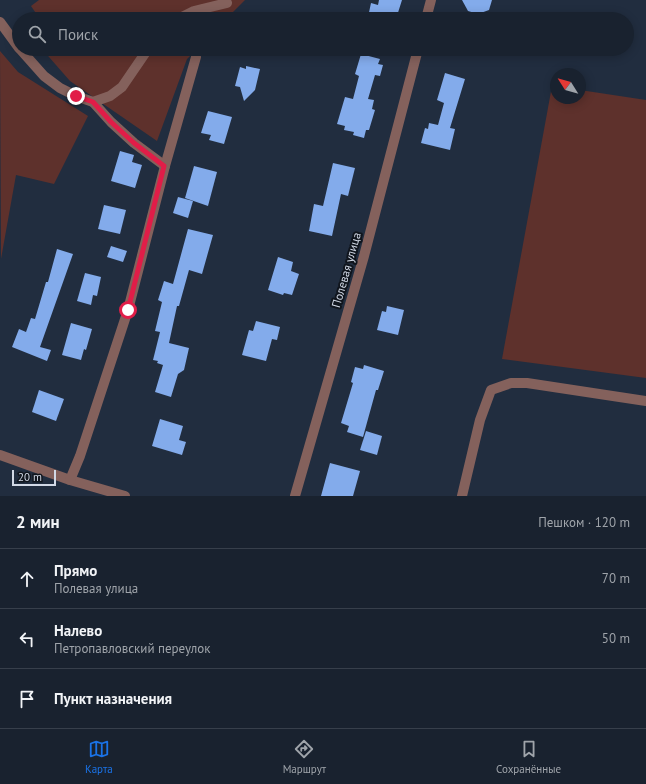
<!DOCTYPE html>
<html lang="ru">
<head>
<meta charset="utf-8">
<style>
	:root { --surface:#19222f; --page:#222a37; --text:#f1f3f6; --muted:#9fa4aa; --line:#373f4b; --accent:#1a73e8 }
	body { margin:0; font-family:"PT Sans",sans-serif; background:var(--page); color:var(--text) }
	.compass { position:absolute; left:550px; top:68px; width:36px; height:36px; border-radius:50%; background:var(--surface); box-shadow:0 2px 10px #0003; rotate:307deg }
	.scale { position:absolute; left:12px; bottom:10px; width:44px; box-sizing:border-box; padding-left:4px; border:2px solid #d2d9e6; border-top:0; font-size:11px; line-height:14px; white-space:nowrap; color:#d2d9e6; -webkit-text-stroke:3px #10151d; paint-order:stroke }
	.stop { position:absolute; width:12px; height:12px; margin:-9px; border:3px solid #e11d48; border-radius:50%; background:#fff }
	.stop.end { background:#e11d48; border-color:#fff; box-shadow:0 1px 4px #0008 }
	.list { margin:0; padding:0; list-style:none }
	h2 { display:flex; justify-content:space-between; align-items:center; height:52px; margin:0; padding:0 16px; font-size:17px }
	h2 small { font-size:13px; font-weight:400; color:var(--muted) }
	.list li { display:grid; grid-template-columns:26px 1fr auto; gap:12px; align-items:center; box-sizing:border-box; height:60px; padding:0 16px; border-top:1px solid var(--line) }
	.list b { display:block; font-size:15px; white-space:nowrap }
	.list p { margin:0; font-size:13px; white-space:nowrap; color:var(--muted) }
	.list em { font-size:13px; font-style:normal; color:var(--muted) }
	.icon { flex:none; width:22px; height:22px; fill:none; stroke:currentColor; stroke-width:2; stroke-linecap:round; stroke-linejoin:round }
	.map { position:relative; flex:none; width:646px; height:496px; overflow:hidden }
	.search { position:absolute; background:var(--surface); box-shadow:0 2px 10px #0003; left:12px; right:12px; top:12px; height:44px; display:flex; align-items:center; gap:10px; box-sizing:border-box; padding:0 14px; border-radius:22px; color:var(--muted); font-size:15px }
	.sheet { height:232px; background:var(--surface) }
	nav { display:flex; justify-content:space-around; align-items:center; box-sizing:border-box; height:56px; border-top:1px solid var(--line); background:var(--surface); font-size:11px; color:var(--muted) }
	nav a { display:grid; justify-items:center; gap:2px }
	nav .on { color:var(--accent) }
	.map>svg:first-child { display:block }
	.green { fill:#5e312c }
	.building { fill:#83abeb }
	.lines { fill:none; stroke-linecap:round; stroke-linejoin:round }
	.minor { stroke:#84615c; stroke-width:10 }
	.route { stroke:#e11d48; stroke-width:5 }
	.labels { text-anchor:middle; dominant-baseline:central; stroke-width:4; stroke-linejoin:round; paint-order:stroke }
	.street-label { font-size:12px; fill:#d2d9e6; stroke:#10151d }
</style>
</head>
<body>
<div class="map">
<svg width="646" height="496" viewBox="0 0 646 496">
	<rect width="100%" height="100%" fill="#212d3f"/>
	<g class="green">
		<polygon points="39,0 245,0 226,19 40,19 31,6"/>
		<polygon points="42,49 197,49 187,59 157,141 70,81"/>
		<polygon points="0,51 18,72 88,116 54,184 16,175 1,259"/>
		<polygon points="552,86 556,86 556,98 580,98 580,90 646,100 646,378 502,359"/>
	</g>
	<g class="building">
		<polygon points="379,0 402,0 396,19 379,19 368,17 371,3 378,5"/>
		<polygon points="462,0 492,0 489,10 478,14 468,11"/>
		<polygon points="361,54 380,59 378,64 383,65 380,76 375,75 368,99 374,100 372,109 375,110 369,130 366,130 364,138 353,135 354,132 344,130 345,126 337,124 345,97 353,99 359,76 355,74"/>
		<polygon points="246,66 260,69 255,90 244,101 240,87 235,86 240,67 246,69"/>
		<polygon points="445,73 465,79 450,128 455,129 450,150 421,143 425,128 428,129 429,123 438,125 444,103 437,100"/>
		<polygon points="208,111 232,117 224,144 209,140 211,135 201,133"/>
		<polygon points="120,151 134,155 132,162 142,165 135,188 111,181"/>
		<polygon points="333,163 355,168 348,196 341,194 332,236 309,231 314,204 323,206"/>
		<polygon points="194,166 217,172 208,206 185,198"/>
		<polygon points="178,197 193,201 188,218 173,213"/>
		<polygon points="104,205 126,210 120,234 98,229"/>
		<polygon points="188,229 213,235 202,274 189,270 179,306 177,306 169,343 189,348 184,370 178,374 171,397 155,392 163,365 157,363 158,361 153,360 160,332 155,331 162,302 158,300 164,281 173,284"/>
		<polygon points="111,246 127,251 123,262 107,257"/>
		<polygon points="57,249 73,254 40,347 51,350 47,361 12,347 19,329 26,332 31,318 35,319 46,282 48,282"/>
		<polygon points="278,257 293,262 291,271 299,274 292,295 284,293 283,295 268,290"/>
		<polygon points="85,273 101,277 97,296 93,295 91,305 77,301"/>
		<polygon points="387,306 404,310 398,335 377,330 382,311 386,312"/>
		<polygon points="256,321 280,327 277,340 272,339 266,361 242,355 249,330 253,331"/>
		<polygon points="71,323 92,329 86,350 84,349 81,360 62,355"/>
		<polygon points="364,365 384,371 378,390 376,390 363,437 347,432 349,426 341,423 353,383 351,382 355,367 363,369"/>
		<polygon points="39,390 64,399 56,421 32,412"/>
		<polygon points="160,419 183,426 179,440 186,442 182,455 152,446"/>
		<polygon points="366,431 382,436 377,455 360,450"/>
		<polygon points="330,463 360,471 353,496 321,496"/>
	</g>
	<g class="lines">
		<g class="minor">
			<polyline points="178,19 194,11 227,3"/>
			<polyline points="426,19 431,0"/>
			<polyline points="0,22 19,48"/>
			<polyline points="20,49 44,76 60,88 76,96 93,102 111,122 134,143 165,166"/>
			<polyline points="93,102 110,96 122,87 148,49"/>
			<polyline points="0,455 70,480 125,496"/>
			<polyline points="70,480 80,456 128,310 165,166 196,57"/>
			<polyline points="295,496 364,256 418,49"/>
			<polyline points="462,496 480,420 491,390 511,383 527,383 646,401"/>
		</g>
	</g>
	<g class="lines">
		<polyline class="route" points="76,96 93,102 111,122 134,143 164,166 128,310"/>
	</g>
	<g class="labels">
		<g class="street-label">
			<text transform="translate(346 270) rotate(-74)">Полевая улица</text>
		</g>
	</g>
</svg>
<svg class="compass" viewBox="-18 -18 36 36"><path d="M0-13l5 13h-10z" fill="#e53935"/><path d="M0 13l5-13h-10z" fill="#9fa4aa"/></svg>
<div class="scale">20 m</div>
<div class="stop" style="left:128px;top:310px"></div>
<div class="stop end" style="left:76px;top:96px"></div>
<div class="search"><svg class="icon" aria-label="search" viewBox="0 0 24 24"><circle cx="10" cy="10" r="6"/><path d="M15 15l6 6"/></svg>Поиск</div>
</div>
<section class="sheet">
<h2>2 мин<small>Пешком · 120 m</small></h2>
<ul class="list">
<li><svg class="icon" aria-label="ahead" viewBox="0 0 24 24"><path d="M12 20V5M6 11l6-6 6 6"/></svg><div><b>Прямо</b><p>Полевая улица</p></div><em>70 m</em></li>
<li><svg class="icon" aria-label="left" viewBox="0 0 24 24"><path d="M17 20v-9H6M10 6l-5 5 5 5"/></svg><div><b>Налево</b><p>Петропавловский переулок</p></div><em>50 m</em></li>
<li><svg class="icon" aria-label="arrive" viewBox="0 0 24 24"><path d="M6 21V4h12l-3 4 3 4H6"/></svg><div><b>Пункт назначения</b></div></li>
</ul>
</section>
<nav>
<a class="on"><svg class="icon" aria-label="map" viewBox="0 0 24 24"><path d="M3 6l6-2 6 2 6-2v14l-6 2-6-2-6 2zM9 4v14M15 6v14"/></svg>Карта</a>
<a><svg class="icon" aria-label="directions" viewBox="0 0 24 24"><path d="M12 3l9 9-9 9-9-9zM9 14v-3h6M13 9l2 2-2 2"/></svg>Маршрут</a>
<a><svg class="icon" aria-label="saved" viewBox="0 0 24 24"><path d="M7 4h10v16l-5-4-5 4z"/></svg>Сохранённые</a>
</nav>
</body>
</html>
